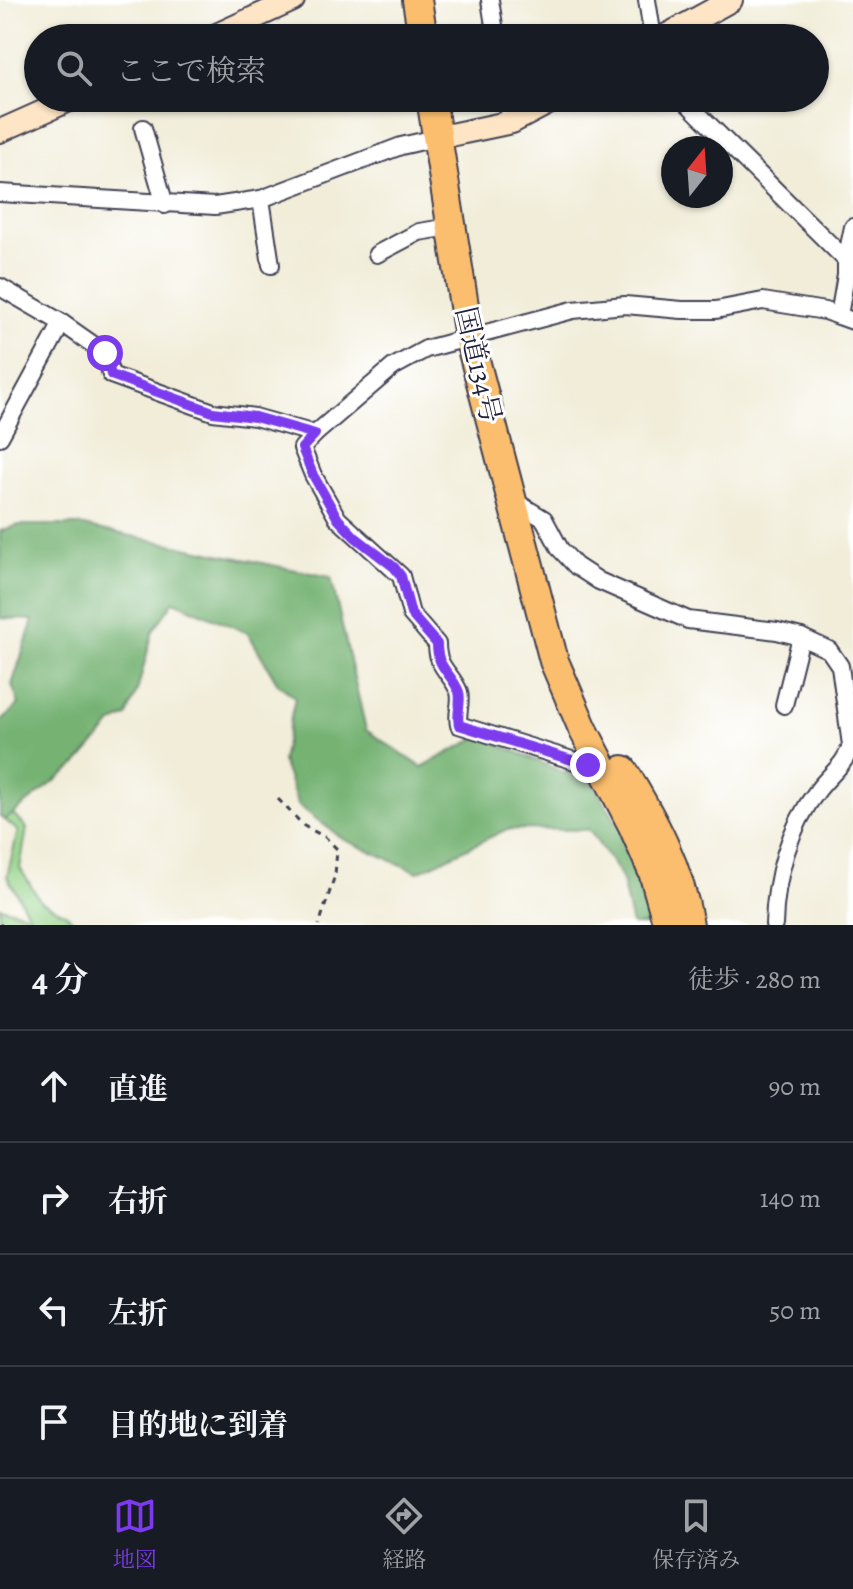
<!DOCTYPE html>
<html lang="ja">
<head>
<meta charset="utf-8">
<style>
	:root { --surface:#171b24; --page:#242831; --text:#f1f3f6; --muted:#9ea1a6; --line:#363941; --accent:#7c3aed }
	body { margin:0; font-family:Alegreya,"Noto Serif JP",serif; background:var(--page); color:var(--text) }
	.compass { position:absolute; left:661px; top:136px; width:72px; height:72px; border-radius:50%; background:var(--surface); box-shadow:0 2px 6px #0004; rotate:17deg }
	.stop { position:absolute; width:24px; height:24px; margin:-18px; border:6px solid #7c3aed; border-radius:50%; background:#fff }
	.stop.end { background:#7c3aed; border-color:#fff; box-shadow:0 2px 8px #0008 }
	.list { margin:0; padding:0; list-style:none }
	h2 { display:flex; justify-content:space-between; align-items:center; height:104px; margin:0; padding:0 32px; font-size:34px }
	h2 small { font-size:26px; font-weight:400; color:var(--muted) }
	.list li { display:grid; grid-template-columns:52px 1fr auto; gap:24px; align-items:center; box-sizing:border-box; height:112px; padding:0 32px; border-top:2px solid var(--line) }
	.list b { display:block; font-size:30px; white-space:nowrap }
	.list em { font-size:26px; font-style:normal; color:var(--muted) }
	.icon { flex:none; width:44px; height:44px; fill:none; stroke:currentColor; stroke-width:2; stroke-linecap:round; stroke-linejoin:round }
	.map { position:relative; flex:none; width:853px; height:925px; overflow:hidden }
	.search { position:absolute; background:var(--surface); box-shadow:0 2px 6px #0004; left:24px; right:24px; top:24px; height:88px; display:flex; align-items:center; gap:20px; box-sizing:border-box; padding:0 28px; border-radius:44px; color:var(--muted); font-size:30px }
	.sheet { height:552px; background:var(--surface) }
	nav { display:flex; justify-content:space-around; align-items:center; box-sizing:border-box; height:112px; border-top:2px solid var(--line); background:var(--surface); font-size:22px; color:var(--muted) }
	nav a { display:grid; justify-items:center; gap:4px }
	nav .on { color:var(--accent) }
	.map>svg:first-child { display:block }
	.green { fill:#93d186; stroke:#5a7a60; stroke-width:2 }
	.forest { fill:#76b373; stroke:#4c6a57; stroke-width:2 }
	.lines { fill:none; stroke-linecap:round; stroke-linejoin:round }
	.street-casing { stroke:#414053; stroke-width:20 }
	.secondary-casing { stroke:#414053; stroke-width:26 }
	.highway-casing { stroke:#414053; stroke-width:32 }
	.path { stroke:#414053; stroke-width:3; stroke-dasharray:6 6; stroke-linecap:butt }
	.street { stroke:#fff; stroke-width:16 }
	.secondary { stroke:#fde5c5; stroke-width:22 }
	.highway { stroke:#fabe6e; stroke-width:28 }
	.route { stroke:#7c3aed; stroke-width:10 }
	.labels { text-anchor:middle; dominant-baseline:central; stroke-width:6; stroke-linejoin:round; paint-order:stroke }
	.street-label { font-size:28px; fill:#22223b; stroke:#fff }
</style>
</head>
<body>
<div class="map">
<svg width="853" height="925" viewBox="0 0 853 925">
	<rect width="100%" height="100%" fill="#fff"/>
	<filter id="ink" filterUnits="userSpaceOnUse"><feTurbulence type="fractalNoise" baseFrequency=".0125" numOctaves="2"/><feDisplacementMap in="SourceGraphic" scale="16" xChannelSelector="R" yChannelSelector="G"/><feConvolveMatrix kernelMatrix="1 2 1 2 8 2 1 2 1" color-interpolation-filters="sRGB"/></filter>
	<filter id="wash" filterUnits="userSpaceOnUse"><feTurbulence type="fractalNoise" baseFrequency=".006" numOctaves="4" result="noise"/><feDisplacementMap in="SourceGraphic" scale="32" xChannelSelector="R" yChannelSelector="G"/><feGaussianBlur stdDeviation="1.8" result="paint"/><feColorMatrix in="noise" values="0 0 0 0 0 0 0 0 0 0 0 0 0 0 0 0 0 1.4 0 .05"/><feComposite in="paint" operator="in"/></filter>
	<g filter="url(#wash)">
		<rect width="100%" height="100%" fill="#f1edd9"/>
		<g class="green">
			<polygon points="13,814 27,828 20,868 41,902 65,913 78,925 34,924 7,876 18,831 5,820"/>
			<polygon points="0,907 23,913 28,917 27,925 0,924"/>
		</g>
		<polygon class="forest" points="18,525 78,525 331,577 366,730 422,767 480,736 565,773 583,768 623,831 650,925 632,925 621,876 589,830 507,829 418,872 344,840 298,805 282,761 295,697 278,684 248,633 174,601 153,631 138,688 127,716 112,724 77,764 5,820 0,817 0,723 19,704 12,685 33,620 0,618 0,531"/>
	</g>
	<g filter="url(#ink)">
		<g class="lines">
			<g class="street-casing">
				<g id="street">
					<polyline points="490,0 496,38"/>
					<polyline points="647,0 653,38"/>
					<polyline points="506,98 512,122"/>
					<polyline points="682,98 846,260 846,275 839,316"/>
					<polyline points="143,128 165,205"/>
					<polyline points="0,193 215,206 261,199 401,146 436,138"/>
					<polyline points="261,199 271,265"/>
					<polyline points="377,254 419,232 450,227"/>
					<polyline points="846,260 853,227"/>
					<polyline points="0,287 62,323 105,353 111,375 213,412 255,417 315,434 393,367 426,349 573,310 625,305 682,310 716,310 763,301 825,311 853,321"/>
					<path d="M315 434 302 448 313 475 338 519 401 576 411 614 437 644C437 669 451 672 459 692 462 702 456 714 459 725L588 765 599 763"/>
					<polyline points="0,437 62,323"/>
					<path d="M511 499 544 519 560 549 576 566 599 581 688 620 777 631 801 637 829 650 840 666 851 745C846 764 830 774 818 790 789 827 775 878 774 925"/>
					<polyline points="784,705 801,637"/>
				</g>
			</g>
			<g class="secondary-casing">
				<g id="secondary">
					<polyline points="210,38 293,0"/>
					<polyline points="662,38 731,0"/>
					<polyline points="0,131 74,98"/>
					<polyline points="436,138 512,122 558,98"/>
				</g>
			</g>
			<g class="highway-casing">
				<g id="highway">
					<polyline points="417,0 423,38"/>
					<polyline points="431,98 469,337 554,661 583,729 632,824 653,872 668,925"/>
					<path d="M623 770C653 819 679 867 689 925"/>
				</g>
			</g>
			<g class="path">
				<polyline points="278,799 304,826 325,837 337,849 335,875 319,925"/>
				<polyline points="0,925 2,925"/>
			</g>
			<use href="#street" class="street"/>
			<use href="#secondary" class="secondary"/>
			<use href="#highway" class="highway"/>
		</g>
	</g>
	<g class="lines" filter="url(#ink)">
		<path class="route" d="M105 353 111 375 213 412 255 417 315 434 302 448 313 475 338 519 355 537 394 567 401 576 411 614 437 644C437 669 451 672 459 692 462 702 456 714 459 725L588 765"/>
	</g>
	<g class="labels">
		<g class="street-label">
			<text transform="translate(478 365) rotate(77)">国道134号</text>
		</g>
	</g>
</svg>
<svg class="compass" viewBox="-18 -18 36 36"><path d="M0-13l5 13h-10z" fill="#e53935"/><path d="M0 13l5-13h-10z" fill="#9ea1a6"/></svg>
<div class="stop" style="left:105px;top:353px"></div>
<div class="stop end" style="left:588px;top:765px"></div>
<div class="search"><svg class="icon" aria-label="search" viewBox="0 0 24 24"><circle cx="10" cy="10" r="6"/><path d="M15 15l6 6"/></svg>ここで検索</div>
</div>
<section class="sheet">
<h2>4 分<small>徒歩 · 280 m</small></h2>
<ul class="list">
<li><svg class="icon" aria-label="ahead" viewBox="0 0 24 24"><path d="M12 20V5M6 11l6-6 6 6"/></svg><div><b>直進</b></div><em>90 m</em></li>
<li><svg class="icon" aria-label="right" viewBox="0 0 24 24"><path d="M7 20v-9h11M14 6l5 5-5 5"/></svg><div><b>右折</b></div><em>140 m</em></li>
<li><svg class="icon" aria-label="left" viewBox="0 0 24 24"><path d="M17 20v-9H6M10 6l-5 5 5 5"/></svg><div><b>左折</b></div><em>50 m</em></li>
<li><svg class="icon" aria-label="arrive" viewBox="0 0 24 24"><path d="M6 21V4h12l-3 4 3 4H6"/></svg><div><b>目的地に到着</b></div></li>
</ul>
</section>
<nav>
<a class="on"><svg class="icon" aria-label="map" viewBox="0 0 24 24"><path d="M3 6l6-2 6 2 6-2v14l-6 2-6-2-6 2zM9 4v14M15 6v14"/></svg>地図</a>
<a><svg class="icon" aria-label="directions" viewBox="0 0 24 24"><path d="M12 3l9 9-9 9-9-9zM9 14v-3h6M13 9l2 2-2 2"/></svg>経路</a>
<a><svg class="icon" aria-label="saved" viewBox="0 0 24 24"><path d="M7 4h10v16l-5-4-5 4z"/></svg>保存済み</a>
</nav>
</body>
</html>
